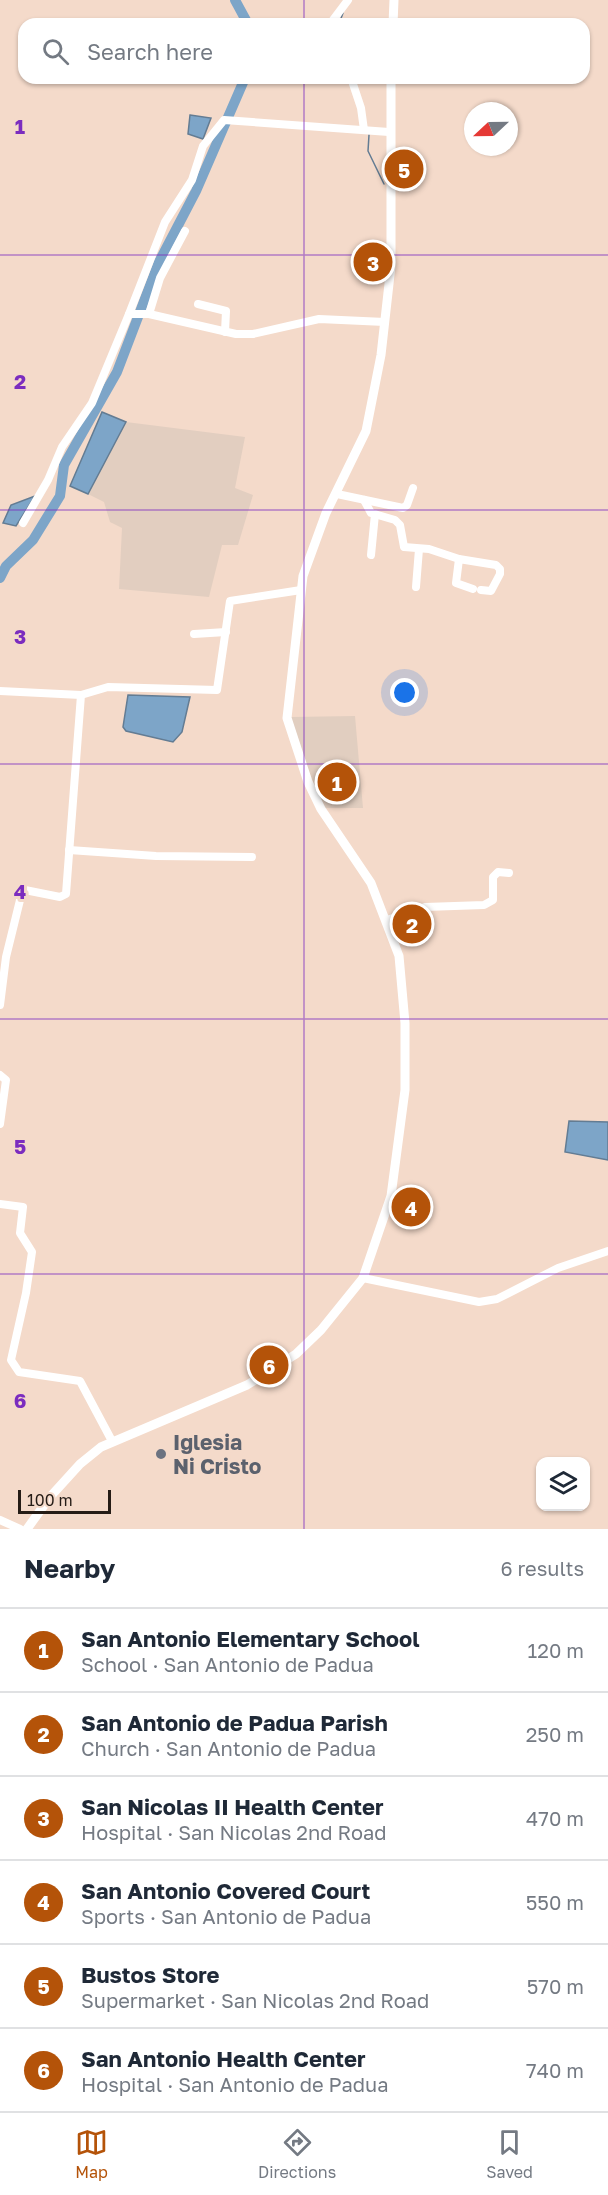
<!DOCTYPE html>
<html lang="en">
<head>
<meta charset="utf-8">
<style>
	:root { --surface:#fff; --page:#f6f6f7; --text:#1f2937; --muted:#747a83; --line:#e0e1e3; --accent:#b45309 }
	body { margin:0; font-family:"Golos Text",sans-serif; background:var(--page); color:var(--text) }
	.controls { position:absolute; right:18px; bottom:18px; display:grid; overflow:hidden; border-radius:12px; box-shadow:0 2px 4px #0004 }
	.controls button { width:54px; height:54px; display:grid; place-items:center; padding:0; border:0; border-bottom:2px solid var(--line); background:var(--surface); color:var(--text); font:30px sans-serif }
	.compass { position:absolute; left:464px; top:102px; width:54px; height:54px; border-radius:50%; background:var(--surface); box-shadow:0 2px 4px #0004; rotate:248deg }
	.scale { position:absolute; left:18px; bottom:15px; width:93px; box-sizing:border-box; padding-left:6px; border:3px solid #251c16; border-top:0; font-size:16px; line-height:21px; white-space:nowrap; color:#251c16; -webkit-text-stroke:4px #f4daca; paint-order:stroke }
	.you { position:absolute; left:405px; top:693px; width:21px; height:21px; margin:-15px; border:4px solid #fff; border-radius:50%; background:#1a73e8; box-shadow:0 0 0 9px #1a73e833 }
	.badge { display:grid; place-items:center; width:39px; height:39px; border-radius:50%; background:var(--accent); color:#fff; font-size:20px; font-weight:700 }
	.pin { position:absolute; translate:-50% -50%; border:3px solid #fff; box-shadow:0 2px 6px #0006 }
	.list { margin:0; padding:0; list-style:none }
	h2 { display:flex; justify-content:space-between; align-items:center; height:78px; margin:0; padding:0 24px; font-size:26px }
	h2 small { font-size:20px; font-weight:400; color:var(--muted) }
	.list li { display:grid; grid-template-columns:39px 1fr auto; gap:18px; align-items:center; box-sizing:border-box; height:84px; padding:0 24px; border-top:2px solid var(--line) }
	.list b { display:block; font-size:22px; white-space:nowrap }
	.list p { margin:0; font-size:20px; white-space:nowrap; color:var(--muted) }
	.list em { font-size:20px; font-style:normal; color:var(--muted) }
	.icon { flex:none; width:33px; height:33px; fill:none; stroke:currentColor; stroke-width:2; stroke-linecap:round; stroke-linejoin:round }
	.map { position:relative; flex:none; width:608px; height:1529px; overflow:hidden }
	.search { position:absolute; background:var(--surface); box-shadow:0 2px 4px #0004; left:18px; right:18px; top:18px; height:66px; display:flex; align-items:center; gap:15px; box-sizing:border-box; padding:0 21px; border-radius:18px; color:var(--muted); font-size:22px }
	.sheet { height:582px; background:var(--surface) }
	nav { display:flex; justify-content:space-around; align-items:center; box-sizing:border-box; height:84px; border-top:2px solid var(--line); background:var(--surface); font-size:16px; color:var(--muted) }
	nav a { display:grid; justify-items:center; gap:3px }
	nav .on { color:var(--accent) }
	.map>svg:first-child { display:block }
	.industrial { fill:#e2cec0 }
	.education { fill:#e1cec0 }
	.water { fill:#7da5c8; stroke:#637c93; stroke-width:1.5 }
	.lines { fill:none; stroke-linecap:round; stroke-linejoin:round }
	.stream { stroke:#637c93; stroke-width:1.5 }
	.river { stroke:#7da5c8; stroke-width:10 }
	.minor { stroke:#fff; stroke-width:8 }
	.tertiary { stroke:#fff; stroke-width:9 }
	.grid { fill:none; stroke:#7b2cbf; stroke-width:1.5; stroke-opacity:0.55 }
	.worship-dot { fill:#6b7280; stroke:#f4daca; stroke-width:2 }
	.labels { text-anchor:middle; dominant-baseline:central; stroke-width:6; stroke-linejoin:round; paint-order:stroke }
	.worship-label { font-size:21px; font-weight:bold; fill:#5b616d; stroke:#f4daca; text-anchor:start }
	.grid-label { font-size:20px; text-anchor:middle; font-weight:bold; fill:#7b2cbf; stroke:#f4daca; stroke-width:6; stroke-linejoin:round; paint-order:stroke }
</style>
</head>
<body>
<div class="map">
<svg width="608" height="1529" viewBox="0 0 608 1529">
	<rect width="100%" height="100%" fill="#f4daca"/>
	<polygon class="industrial" points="126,422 245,437 235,488 253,495 238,545 222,545 209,597 119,589 122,528 110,522 104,502 88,494"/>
	<polygon class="education" points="355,716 363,808 324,808 302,755 291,717"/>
	<g class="water">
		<polygon points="190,115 211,118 203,139 188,134"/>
		<polygon points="102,412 126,422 88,494 70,486"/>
		<polygon points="35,496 16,526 3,523 11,505"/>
		<polygon points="128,695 190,697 182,732 173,742 126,731 123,727"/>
		<polygon points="569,1121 608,1122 608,1160 565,1152"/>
	</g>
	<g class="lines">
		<g class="stream">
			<polyline points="339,24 343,13"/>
			<polyline points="369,135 368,151 384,184"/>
		</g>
		<g class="river">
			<polyline points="235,0 248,24"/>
			<polyline points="0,578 6,566 33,540 60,496 64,465 117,372 159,262 196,191 245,78"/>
		</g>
		<g class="minor">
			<polyline points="330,24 348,0"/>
			<polyline points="351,78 361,108 364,130"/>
			<polyline points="185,231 160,278 149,314 236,334 253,334 319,319 385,322"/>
			<polyline points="198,304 226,311 225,332"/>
			<polyline points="129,314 165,222 192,180 203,146 224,120 389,132"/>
			<polyline points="337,494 403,508 407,505 413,488"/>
			<polyline points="364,500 371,513 395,520 400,525 404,547 429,549 459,559"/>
			<polyline points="23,523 48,480 62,447 92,403 129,314 149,314"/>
			<polyline points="371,555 375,514"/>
			<polyline points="416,587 419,549"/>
			<polyline points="473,589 456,583 459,559 496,565 500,569 500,574 491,591 481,590"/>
			<polyline points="194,634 226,632"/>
			<polyline points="0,691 81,695"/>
			<polyline points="69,850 156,856 252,857"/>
			<polyline points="387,920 425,907 484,905 493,900 493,877 498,872 509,873"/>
			<polyline points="0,1005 6,957 22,892 25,890 60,897 66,894 81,695 108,687 217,690 230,601 301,590"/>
			<polyline points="0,1075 6,1080 0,1124"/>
			<polyline points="0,1204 23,1207 20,1233 32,1252 26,1293 11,1360 19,1372 80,1381 112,1441"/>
			<polyline points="363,1278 479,1302 497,1299 558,1268 608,1251"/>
			<polyline points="0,1520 20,1529"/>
		</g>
		<g class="tertiary">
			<polyline points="393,24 394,0"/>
			<polyline points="27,1529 50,1497 80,1464 101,1447 247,1385 296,1354 321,1330 363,1278 391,1196 405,1090 405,1023 399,956 371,883 321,809 308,782 287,718 303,576 326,513 366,431 381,355 391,266 391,78"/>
		</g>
	</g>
	<path class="grid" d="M304 0V24M304 78V1529M0 255H608M0 510H608M0 764H608M0 1019H608M0 1274H608"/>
	<circle class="worship-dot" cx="161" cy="1454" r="6"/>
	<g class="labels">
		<g class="worship-label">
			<text x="173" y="1442">Iglesia<tspan x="173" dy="24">Ni Cristo</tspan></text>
		</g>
	</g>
	<g class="grid-label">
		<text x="20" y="134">1</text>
		<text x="20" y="389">2</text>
		<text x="20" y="644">3</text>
		<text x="20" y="899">4</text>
		<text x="20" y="1154">5</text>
		<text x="20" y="1408">6</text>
	</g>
</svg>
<div class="controls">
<button><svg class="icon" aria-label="layers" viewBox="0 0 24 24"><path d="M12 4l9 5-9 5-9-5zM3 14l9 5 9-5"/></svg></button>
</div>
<svg class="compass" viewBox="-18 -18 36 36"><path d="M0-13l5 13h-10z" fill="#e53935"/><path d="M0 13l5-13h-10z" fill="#747a83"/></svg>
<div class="scale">100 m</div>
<div class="you"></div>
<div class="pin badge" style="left:337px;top:782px">1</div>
<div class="pin badge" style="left:412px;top:924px">2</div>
<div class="pin badge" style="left:373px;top:262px">3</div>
<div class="pin badge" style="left:411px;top:1207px">4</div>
<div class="pin badge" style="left:404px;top:169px">5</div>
<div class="pin badge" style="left:269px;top:1365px">6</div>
<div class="search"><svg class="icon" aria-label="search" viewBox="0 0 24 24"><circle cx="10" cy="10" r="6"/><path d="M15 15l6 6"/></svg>Search here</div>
</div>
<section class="sheet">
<h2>Nearby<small>6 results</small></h2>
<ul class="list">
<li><span class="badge">1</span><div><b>San Antonio Elementary School</b><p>School · San Antonio de Padua</p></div><em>120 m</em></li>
<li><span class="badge">2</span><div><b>San Antonio de Padua Parish</b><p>Church · San Antonio de Padua</p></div><em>250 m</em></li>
<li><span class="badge">3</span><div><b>San Nicolas II Health Center</b><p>Hospital · San Nicolas 2nd Road</p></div><em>470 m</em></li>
<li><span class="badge">4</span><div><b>San Antonio Covered Court</b><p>Sports · San Antonio de Padua</p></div><em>550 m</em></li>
<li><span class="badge">5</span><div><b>Bustos Store</b><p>Supermarket · San Nicolas 2nd Road</p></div><em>570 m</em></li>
<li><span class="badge">6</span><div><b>San Antonio Health Center</b><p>Hospital · San Antonio de Padua</p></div><em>740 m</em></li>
</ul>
</section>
<nav>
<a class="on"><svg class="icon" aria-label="map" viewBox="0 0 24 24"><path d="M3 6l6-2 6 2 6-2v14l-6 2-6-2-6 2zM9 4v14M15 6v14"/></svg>Map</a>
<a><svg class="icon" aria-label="directions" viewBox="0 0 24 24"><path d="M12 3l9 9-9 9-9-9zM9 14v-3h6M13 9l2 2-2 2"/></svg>Directions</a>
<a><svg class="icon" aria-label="saved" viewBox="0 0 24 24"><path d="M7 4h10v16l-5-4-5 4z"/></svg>Saved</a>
</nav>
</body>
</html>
